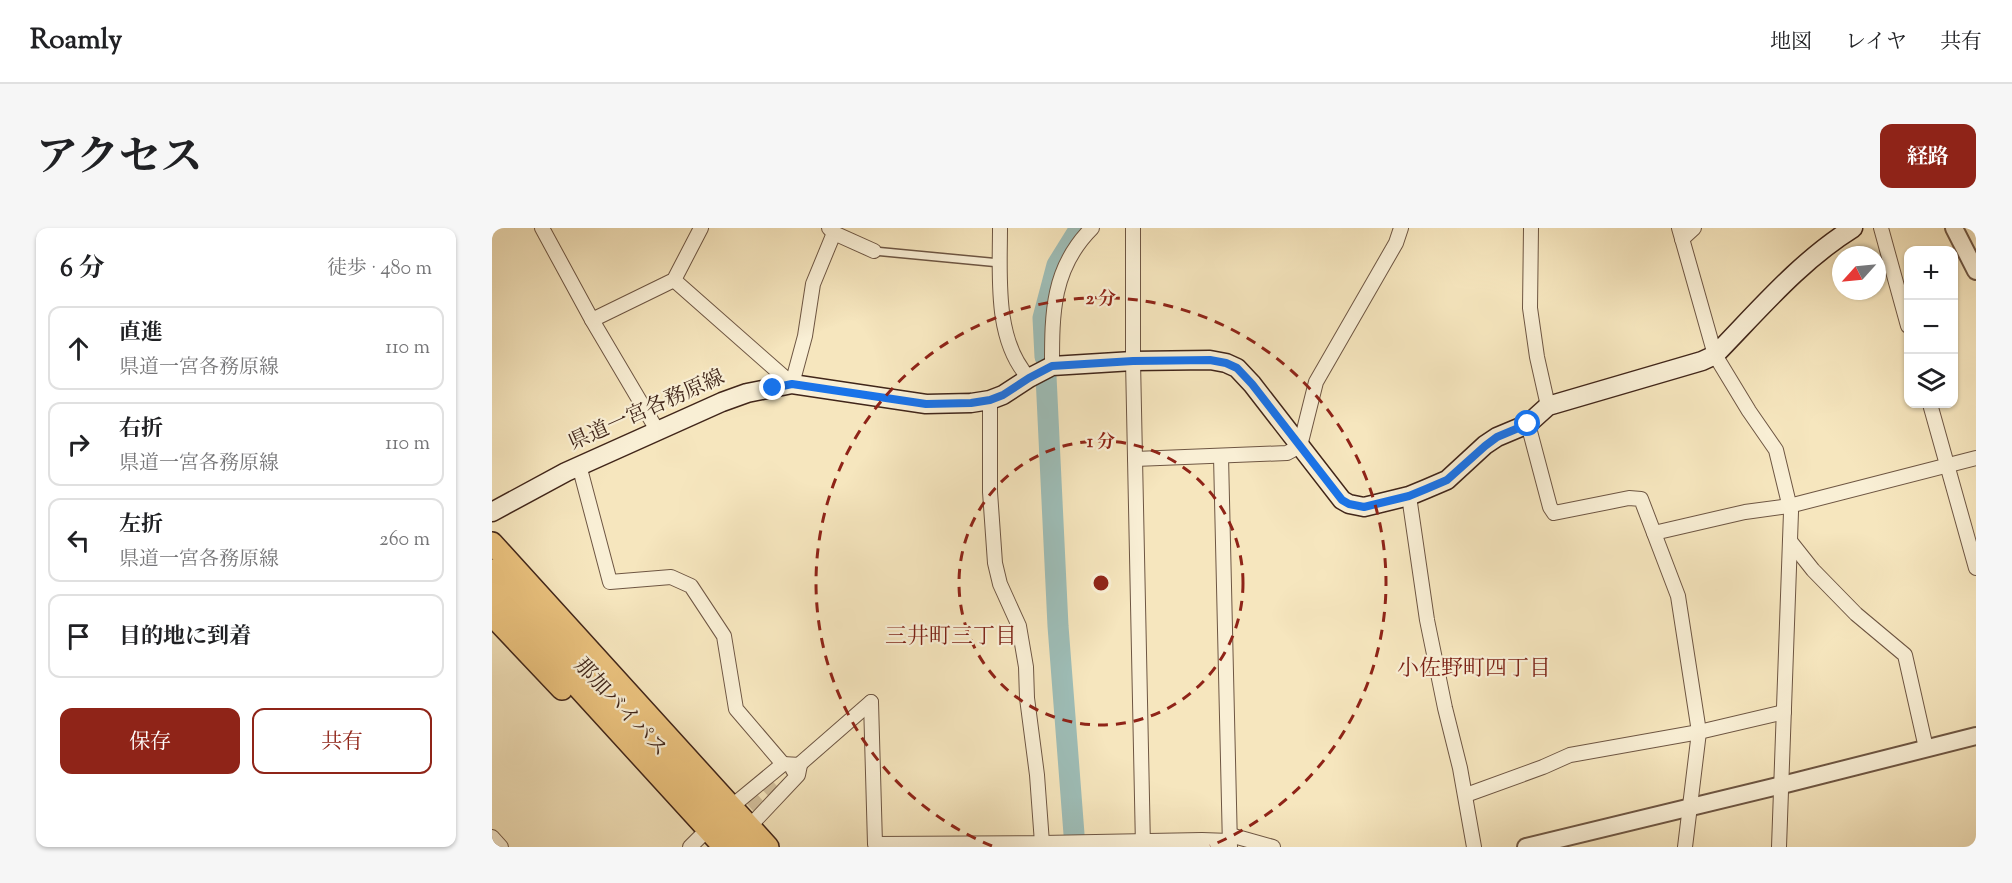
<!DOCTYPE html>
<html lang="ja">
<head>
<meta charset="utf-8">
<style>
	:root { --surface:#fff; --page:#f6f6f6; --text:#202124; --muted:#757577; --line:#e0e0e0; --accent:#8f2418 }
	body { margin:0; font-family:"Sorts Mill Goudy","Noto Serif JP",serif; background:var(--page); color:var(--text) }
	.controls { position:absolute; right:18px; top:18px; display:grid; overflow:hidden; border-radius:12px; box-shadow:0 2px 4px #0004 }
	.controls button { width:54px; height:54px; display:grid; place-items:center; padding:0; border:0; border-bottom:2px solid var(--line); background:var(--surface); color:var(--text); font:30px sans-serif }
	.compass { position:absolute; left:1340px; top:18px; width:54px; height:54px; border-radius:50%; background:var(--surface); box-shadow:0 2px 4px #0004; rotate:243deg }
	.stop { position:absolute; width:18px; height:18px; margin:-14px; border:4px solid #1a73e8; border-radius:50%; background:#fff }
	.stop.end { background:#1a73e8; border-color:#fff; box-shadow:0 2px 6px #0008 }
	.list { margin:0; padding:0; list-style:none }
	h2 { display:flex; justify-content:space-between; align-items:center; height:78px; margin:0; padding:0 24px; font-size:26px }
	h2 small { font-size:20px; font-weight:400; color:var(--muted) }
	.list li { display:grid; grid-template-columns:39px 1fr auto; gap:18px; align-items:center; box-sizing:border-box; height:84px; margin:0 12px 12px; padding:0 12px; border:2px solid var(--line); border-radius:12px }
	.list b { display:block; font-size:22px; white-space:nowrap }
	.list p { margin:0; font-size:20px; white-space:nowrap; color:var(--muted) }
	.list em { font-size:20px; font-style:normal; color:var(--muted) }
	.actions { display:flex; gap:12px; padding:18px 24px }
	.actions a { flex:1; padding:14px 0; border:2px solid var(--accent); border-radius:12px; text-align:center; font-size:21px; color:var(--accent) }
	.actions .main { background:var(--accent); color:#fff }
	.icon { flex:none; width:33px; height:33px; fill:none; stroke:currentColor; stroke-width:2; stroke-linecap:round; stroke-linejoin:round }
	.map { position:relative; flex:none; width:1484px; height:619px; overflow:hidden; border-radius:12px }
	header { display:flex; align-items:center; gap:36px; box-sizing:border-box; height:84px; padding:0 30px; background:var(--surface); border-bottom:2px solid var(--line) }
	header strong { font-size:28px }
	nav { display:flex; gap:33px; margin-inline-start:auto; font-size:21px }
	.intro { display:flex; align-items:center; justify-content:space-between; box-sizing:border-box; height:144px; padding:0 36px }
	h1 { margin:0; font-size:42px }
	.button { padding:15px 27px; border-radius:12px; background:var(--accent); color:#fff; font-size:21px; font-weight:700 }
	main { display:flex; gap:36px; padding:0 36px }
	aside { flex:1; background:var(--surface); border-radius:12px; box-shadow:0 2px 4px #0004 }
	.map>svg:first-child { display:block }
	.lines { fill:none; stroke-linecap:round; stroke-linejoin:round }
	.river { stroke:#9ebeb8; stroke-width:21 }
	.minor-tunnel { stroke:#d2c09d; stroke-width:14; stroke-dasharray:14 7; stroke-linecap:butt }
	.service-casing { stroke:#6e5643; stroke-width:10 }
	.minor-casing { stroke:#6e5643; stroke-width:16 }
	.tertiary-casing { stroke:#6e5643; stroke-width:20 }
	.secondary-casing { stroke:#41261a; stroke-width:21 }
	.trunk-casing { stroke:#41261a; stroke-width:24 }
	.service { stroke:#f9efd5; stroke-width:7 }
	.minor { stroke:#f9efd5; stroke-width:14 }
	.tertiary { stroke:#f9efd5; stroke-width:16 }
	.secondary { stroke:#f9efd5; stroke-width:18 }
	.trunk { stroke:#ebc37f; stroke-width:21 }
	.route { stroke:#1a73e8; stroke-width:8 }
	.ring { fill:none; stroke:#8f2418; stroke-width:3; stroke-dasharray:10 8 }
	.labels { text-anchor:middle; dominant-baseline:central; stroke-width:4.5; stroke-linejoin:round; paint-order:stroke }
	.street-label { font-size:21px; fill:#41261a; stroke:#f9efd5 }
	.neighbourhood-label { font-size:22px; fill:#7a1f14; stroke:#f9efd5 }
	.centre { fill:#8f2418; stroke:#f9efd5; stroke-width:3 }
	.ring-label { font-size:18px; text-anchor:middle; font-weight:bold; fill:#8f2418; stroke:#f9efd5; stroke-width:4.5; stroke-linejoin:round; paint-order:stroke }
</style>
</head>
<body>
<header>
<strong>Roamly</strong>
<nav><a>地図</a><a>レイヤ</a><a>共有</a></nav>
</header>
<div class="intro"><h1>アクセス</h1><a class="button">経路</a></div>
<main>
<aside>
<h2>6 分<small>徒歩 · 480 m</small></h2>
<ul class="list">
<li><svg class="icon" aria-label="ahead" viewBox="0 0 24 24"><path d="M12 20V5M6 11l6-6 6 6"/></svg><div><b>直進</b><p>県道一宮各務原線</p></div><em>110 m</em></li>
<li><svg class="icon" aria-label="right" viewBox="0 0 24 24"><path d="M7 20v-9h11M14 6l5 5-5 5"/></svg><div><b>右折</b><p>県道一宮各務原線</p></div><em>110 m</em></li>
<li><svg class="icon" aria-label="left" viewBox="0 0 24 24"><path d="M17 20v-9H6M10 6l-5 5 5 5"/></svg><div><b>左折</b><p>県道一宮各務原線</p></div><em>260 m</em></li>
<li><svg class="icon" aria-label="arrive" viewBox="0 0 24 24"><path d="M6 21V4h12l-3 4 3 4H6"/></svg><div><b>目的地に到着</b></div></li>
</ul>
<div class="actions"><a class="main">保存</a><a>共有</a></div>
</aside>
<div class="map">
<svg width="1484" height="619" viewBox="0 0 1484 619">
	<rect width="100%" height="100%" fill="#f6e6be"/>
	<filter id="stains"><feTurbulence type="fractalNoise" baseFrequency=".00333" numOctaves="4"/><feColorMatrix values="0 0 0 0 .2 0 0 0 0 .09 0 0 0 0 .02 0 0 0 .5 -.17"/></filter>
	<radialGradient id="worn" r=".72"><stop offset=".6" stop-color="#630" stop-opacity="0"/><stop offset="1" stop-color="#630" stop-opacity=".3"/></radialGradient>
	<g class="lines">
		<g class="river">
			<polyline points="553,129 551,90 565,37 588,0"/>
			<polyline points="554,148 566,398 583,619"/>
		</g>
		<polyline class="minor-tunnel" points="243,594 284,557"/>
		<g class="service-casing">
			<polyline id="service" points="382,23 508,35"/>
		</g>
		<g class="minor-casing">
			<g id="minor">
				<polyline points="50,0 100,92 165,202"/>
				<polyline points="337,0 342,5 382,23"/>
				<path d="M508 0C508 48 502 112 537 150"/>
				<polyline points="641,0 641,133 651,619"/>
				<polyline points="1039,0 1038,80 1045,129 1056,178"/>
				<polyline points="1187,0 1223,127 1257,183 1284,222 1299,284 1287,619"/>
				<polyline points="1389,0 1416,98"/>
				<polyline points="1190,11 1202,0"/>
				<polyline points="182,52 300,156 313,108 321,56 342,5"/>
				<polyline points="100,92 182,52 209,0"/>
				<path d="M560 138C560 85 560 40 600 0"/>
				<polyline points="1438,176 1484,340"/>
				<polyline points="1036,196 1058,279 1062,285 1137,270 1149,271 1186,368 1207,504 1193,619"/>
				<polyline points="729,228 738,619"/>
				<polyline points="643,231 795,225 808,218 824,154 904,15 909,0"/>
				<polyline points="87,237 118,354 179,349 199,358 232,408 244,481 291,536"/>
				<polyline points="917,268 935,392 953,480 968,540 982,619"/>
				<polyline points="1162,305 1253,284 1297,278 1484,230"/>
				<polyline points="1298,313 1321,342 1364,386 1413,427 1434,520"/>
				<polyline points="379,474 383,616 550,615 545,547 535,470 534,439 527,398 508,356 503,335 498,264 498,172"/>
				<polyline points="301,542 379,474"/>
				<polyline points="974,567 1051,539 1078,527 1207,504 1292,484"/>
				<polyline points="239,579 291,536 308,537 306,547 257,599"/>
				<polyline points="738,607 781,619"/>
				<polyline points="0,609 9,619"/>
				<polyline points="198,619 208,609"/>
				<polyline points="545,619 550,615 710,612 738,613"/>
			</g>
		</g>
		<g class="tertiary-casing">
			<g id="tertiary">
				<polyline points="1462,0 1484,43"/>
				<polyline points="1034,619 1290,557 1484,508"/>
			</g>
		</g>
		<g class="secondary-casing">
			<path id="secondary" d="M0 284 74 244 230 174 255 165 300 156 434 176 479 175 498 172 511 167 537 150 560 138 641 133 718 132 734 135 745 140 760 156 850 272 857 276 872 279 917 268 934 261 955 252 993 217 1005 209 1036 196 1056 178 1210 133 1223 127C1267 82 1308 33 1361 0"/>
		</g>
		<g class="trunk-casing">
			<g id="trunk">
				<polyline points="0,315 276,619"/>
				<polyline points="0,342 256,619"/>
				<polyline points="0,365 232,619"/>
				<polyline points="0,387 70,461"/>
			</g>
		</g>
		<use href="#service" class="service"/>
		<use href="#minor" class="minor"/>
		<use href="#tertiary" class="tertiary"/>
		<use href="#secondary" class="secondary"/>
		<use href="#trunk" class="trunk"/>
	</g>
	<g class="lines">
		<polyline class="route" points="281,160 300,156 434,176 479,175 498,172 511,167 537,150 560,138 641,133 718,132 734,135 745,140 760,156 850,272 857,276 872,279 917,268 934,261 955,252 993,218 1005,209 1036,196"/>
	</g>
	<g class="ring">
		<circle cx="609" cy="355" r="142"/>
		<path d="M500 618A285 285 0 1 1 718 618"/>
	</g>
	<g class="labels">
		<g class="street-label">
			<text transform="translate(155 183) rotate(-24)">県道一宮各務原線</text>
			<text transform="translate(128 480) rotate(47)">那加バイパス</text>
		</g>
		<g class="neighbourhood-label">
			<text x="459" y="410">三井町三丁目</text>
			<text x="982" y="442">小佐野町四丁目</text>
		</g>
	</g>
	<circle cx="609" cy="355" r="9" class="centre"/>
	<g class="ring-label">
		<text x="609" y="76">2 分</text>
		<text x="609" y="219">1 分</text>
	</g>
	<rect width="100%" height="100%" filter="url(#stains)"/>
	<rect width="100%" height="100%" fill="url(#worn)"/>
</svg>
<div class="controls">
<button>+</button>
<button>−</button>
<button><svg class="icon" aria-label="layers" viewBox="0 0 24 24"><path d="M12 4l9 5-9 5-9-5zM3 14l9 5 9-5"/></svg></button>
</div>
<svg class="compass" viewBox="-18 -18 36 36"><path d="M0-13l5 13h-10z" fill="#e53935"/><path d="M0 13l5-13h-10z" fill="#757577"/></svg>
<div class="stop" style="left:1036px;top:196px"></div>
<div class="stop end" style="left:281px;top:160px"></div>
</div>
</main>
</body>
</html>
